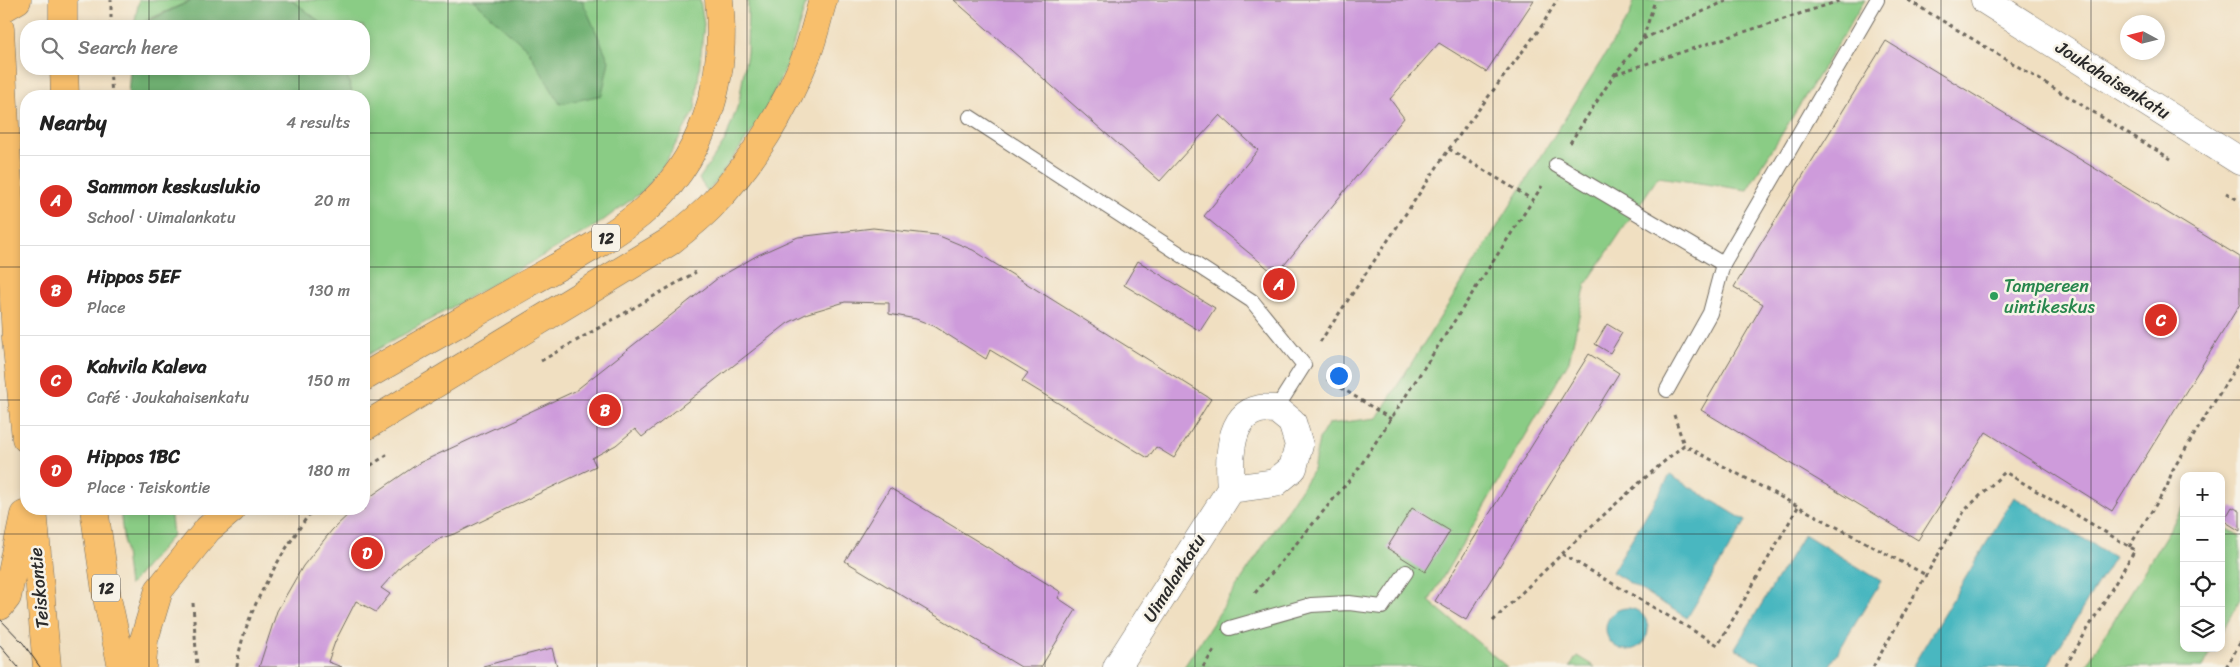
<!DOCTYPE html>
<html lang="en">
<head>
<meta charset="utf-8">
<style>
	:root { --surface:#fff; --page:#f2f2f2; --text:#222; --muted:#767676; --line:#e0e0e0; --accent:#d93025 }
	body { margin:0; font-family:Sriracha,sans-serif; background:var(--page); color:var(--text) }
	.controls { position:absolute; right:15px; bottom:15px; display:grid; overflow:hidden; border-radius:10px; box-shadow:0 2px 8px #0003 }
	.controls button { width:45px; height:45px; display:grid; place-items:center; padding:0; border:0; border-bottom:1px solid var(--line); background:var(--surface); color:var(--text); font:25px sans-serif }
	.compass { position:absolute; left:2120px; top:15px; width:45px; height:45px; border-radius:50%; background:var(--surface); box-shadow:0 2px 8px #0003; rotate:277deg }
	.you { position:absolute; left:1338px; top:375px; width:18px; height:18px; margin:-12px; border:4px solid #fff; border-radius:50%; background:#1a73e8; box-shadow:0 0 0 8px #1a73e833 }
	.badge { display:grid; place-items:center; width:32px; height:32px; border-radius:50%; background:var(--accent); color:#fff; font-size:16px; font-weight:700 }
	.pin { position:absolute; translate:-50% -50%; border:2px solid #fff; box-shadow:0 1px 5px #0006 }
	.list { margin:0; padding:0; list-style:none }
	h2 { display:flex; justify-content:space-between; align-items:center; height:65px; margin:0; padding:0 20px; font-size:21px }
	h2 small { font-size:16px; font-weight:400; color:var(--muted) }
	.list li { display:grid; grid-template-columns:32px 1fr auto; gap:15px; align-items:center; box-sizing:border-box; height:90px; padding:0 20px; border-top:1px solid var(--line) }
	.list b { display:block; font-size:19px; white-space:nowrap }
	.list p { margin:0; font-size:16px; white-space:nowrap; color:var(--muted) }
	.list em { font-size:16px; font-style:normal; color:var(--muted) }
	.icon { flex:none; width:28px; height:28px; fill:none; stroke:currentColor; stroke-width:2; stroke-linecap:round; stroke-linejoin:round }
	.map { position:relative; flex:none; width:2240px; height:667px; overflow:hidden }
	.search { position:absolute; background:var(--surface); box-shadow:0 2px 8px #0003; left:20px; top:20px; width:350px; height:55px; display:flex; align-items:center; gap:12px; box-sizing:border-box; padding:0 18px; border-radius:20px; color:var(--muted); font-size:19px }
	.panel { position:absolute; background:var(--surface); box-shadow:0 2px 8px #0003; left:20px; top:90px; width:350px; height:425px; border-radius:20px }
	.map>svg:first-child { display:block }
	.green { fill:#8acc85; stroke:#5a7c58 }
	.forest { fill:#6fb072; stroke:#4d6e4e }
	.water { fill:#49b7c0; stroke:#3a7176 }
	.building { fill:#ce9bdb }
	.lines { fill:none; stroke-linecap:round; stroke-linejoin:round }
	.service-casing { stroke:#706a60; stroke-width:16 }
	.minor-casing { stroke:#706a60; stroke-width:29 }
	.trunk-casing { stroke:#706a60; stroke-width:29 }
	.path { stroke:#706a60; stroke-width:3; stroke-dasharray:4 4; stroke-linecap:butt }
	.service { stroke:#fff; stroke-width:14 }
	.minor { stroke:#fff; stroke-width:28 }
	.trunk { stroke:#f8bf6c; stroke-width:28 }
	.tram { stroke:#2b2b2b; stroke-width:1 }
	.grid { fill:none; stroke:#2b2b2b; stroke-width:1; stroke-opacity:0.55 }
	.leisure-dot { fill:#2e9e5b; stroke:#f7f3e8; stroke-width:2 }
	.labels { text-anchor:middle; dominant-baseline:central; stroke-width:5; stroke-linejoin:round; paint-order:stroke }
	.shield { fill:#f7f3e8; stroke:#686764; stroke-width:1 }
	.shield-label { font-size:16px; font-weight:bold; fill:#2b2b2b }
	.street-label { font-size:18px; fill:#2b2b2b; stroke:#f7f3e8 }
	.leisure-label { font-size:18px; fill:#27864d; stroke:#f7f3e8; text-anchor:start }
</style>
</head>
<body>
<div class="map">
<svg width="2240" height="667" viewBox="0 0 2240 667">
	<rect width="100%" height="100%" fill="#f7f3e8"/>
	<filter id="ink" filterUnits="userSpaceOnUse"><feTurbulence type="fractalNoise" baseFrequency=".02" numOctaves="2"/><feDisplacementMap in="SourceGraphic" scale="10" xChannelSelector="R" yChannelSelector="G"/><feConvolveMatrix kernelMatrix="1 2 1 2 8 2 1 2 1" color-interpolation-filters="sRGB"/></filter>
	<filter id="wash" filterUnits="userSpaceOnUse"><feTurbulence type="fractalNoise" baseFrequency=".0096" numOctaves="4" result="noise"/><feDisplacementMap in="SourceGraphic" scale="20" xChannelSelector="R" yChannelSelector="G"/><feGaussianBlur stdDeviation="1.12" result="paint"/><feColorMatrix in="noise" values="0 0 0 0 0 0 0 0 0 0 0 0 0 0 0 0 0 1.4 0 .05"/><feComposite in="paint" operator="in"/></filter>
	<g filter="url(#wash)">
		<rect width="100%" height="100%" fill="#f0dfc1"/>
		<g class="green">
			<polygon points="139,0 192,0 134,26"/>
			<polygon points="292,0 700,0 704,24 695,110 664,165 643,191 597,225 364,357 364,96 353,96 345,69 364,69 364,26 325,26"/>
			<polygon points="748,0 807,0 787,65 761,119 708,192 699,179 725,141 739,102 747,52"/>
			<polygon points="1634,0 1865,0 1747,190 1658,177 1586,284 1569,361 1429,601 1507,667 1184,667 1313,470 1319,439 1328,424 1377,418 1630,15"/>
			<polygon points="2184,506 2184,648 2213,648 2203,667 2085,667"/>
			<polygon points="120,509 170,509 173,535 129,586"/>
			<polygon points="2221,525 2240,536 2240,599 2221,633"/>
			<polygon points="1577,656 1595,667 1570,667"/>
		</g>
		<g class="forest">
			<polygon points="192,0 292,0 325,26 138,26"/>
			<polygon points="473,0 582,0 609,61 602,95 560,104 528,50"/>
			<polygon points="130,69 345,69 353,96 128,96"/>
		</g>
		<g class="water">
			<polygon points="1670,475 1746,521 1687,618 1612,572"/>
			<polygon points="2014,497 2114,557 2047,667 1912,667"/>
			<polygon points="1804,534 1881,581 1829,667 1767,667 1735,648"/>
			<circle cx="1627" cy="629" r="21"/>
		</g>
		<g id="blocks">
			<g class="building">
				<polygon points="954,0 1534,0 1486,72 1439,43 1390,99 1404,118 1276,275 1204,216 1258,150 1220,115 1160,181"/>
				<polygon points="1886,41 2240,257 2240,304 2112,511 1986,432 1918,540 1701,410 1763,304 1734,287"/>
				<polygon points="873,228 937,235 973,250 1211,399 1174,458 1156,447 1148,458 1022,381 1028,373 990,350 986,359 934,326 916,319 889,314 889,303 845,302 808,313 788,323 642,437 635,429 616,445 592,458 596,466 457,533 439,539 401,566 381,588 390,594 376,612 356,601 335,642 328,662 342,667 259,667 277,611 303,566 332,530 354,509 364,509 364,501 419,463 575,391 718,278 758,255 798,237"/>
				<polygon points="1138,261 1215,308 1200,331 1124,285"/>
				<polygon points="1607,324 1622,333 1610,353 1595,344"/>
				<polygon points="1589,354 1619,373 1466,620 1435,601"/>
				<polygon points="890,488 1061,592 1058,598 1076,610 1041,667 1021,667 845,561"/>
				<polygon points="2232,507 2240,511 2240,531 2224,521"/>
				<polygon points="1412,508 1450,531 1425,572 1387,548"/>
				<polygon points="552,648 557,667 483,667 483,666"/>
			</g>
		</g>
	</g>
	<g filter="url(#ink)">
		<use href="#blocks" fill-opacity="0" stroke="#706a60" stroke-width="1"/>
		<g class="lines">
			<g class="service-casing">
				<g id="service">
					<polyline points="970,117 1252,301 1304,365 1276,409"/>
					<polyline points="1556,165 1723,264"/>
					<polyline points="1667,390 1710,313 1723,264 1877,0"/>
					<polyline points="1230,628 1311,605 1349,603 1382,607 1406,572"/>
				</g>
			</g>
			<g class="minor-casing">
				<g id="minor">
					<polyline points="1985,0 2240,161"/>
					<path d="M1117 667 1231 489C1229 464 1227 415 1260 409 1265 408 1271 409 1276 409L1292 422 1299 445 1293 468 1275 483 1231 489"/>
				</g>
			</g>
			<g class="trunk-casing">
				<g id="trunk">
					<polyline points="63,0 63,26"/>
					<polyline points="0,10 17,0"/>
					<polyline points="0,29 16,338 26,438"/>
					<polyline points="64,69 65,96"/>
					<path d="M364 377C417 346 471 316 525 285 564 263 605 242 640 214 704 161 728 80 719 0"/>
					<path d="M364 427 669 242C683 231 697 220 710 207 752 164 786 108 808 52 814 35 818 17 823 0"/>
					<polyline points="33,509 47,667"/>
					<polyline points="94,509 107,598 122,667"/>
					<polyline points="0,606 7,597 24,515"/>
					<polyline points="142,667 144,640 159,590 208,529 232,509"/>
				</g>
			</g>
			<g class="path">
				<polyline points="1908,0 2171,159"/>
				<polyline points="111,26 111,0"/>
				<polyline points="1643,39 1728,0"/>
				<polyline points="110,69 112,96"/>
				<polyline points="1615,74 1842,0"/>
				<polyline points="1570,143 1614,75 1643,39 1655,0"/>
				<polyline points="1449,149 1541,27 1557,0"/>
				<polyline points="2226,193 2240,201"/>
				<polyline points="1320,342 1449,149 1533,200"/>
				<polyline points="541,361 696,272"/>
				<polyline points="1327,379 1391,419"/>
				<polyline points="1674,415 1684,445"/>
				<polyline points="364,470 388,454"/>
				<polyline points="2129,547 2167,487 2172,471 2240,360"/>
				<polyline points="1562,554 1718,645 1798,507"/>
				<polyline points="1255,593 1357,471 1542,186"/>
				<polyline points="193,603 197,667"/>
				<path d="M1493 621C1555 560 1617 500 1684 445L1926 575"/>
				<path d="M237 667C242 615 283 550 313 509"/>
				<polyline points="1203,667 1215,649"/>
				<polyline points="1873,667 1926,575 1965,510 2005,472 2135,550 2065,667"/>
				<polyline points="2226,667 2240,643"/>
			</g>
			<use href="#service" class="service"/>
			<use href="#minor" class="minor"/>
			<use href="#trunk" class="trunk"/>
			<g class="tram">
				<polyline points="0,619 23,643 40,667"/>
				<polyline points="0,646 18,667"/>
			</g>
		</g>
	</g>
	<path class="grid" d="M149 0V26M299 0V26M448 0V667M597 0V667M747 0V667M896 0V667M1045 0V667M1195 0V667M1344 0V667M1493 0V667M1643 0V667M1792 0V667M1941 0V667M2091 0V667M149 69V96M299 69V96M0 133H26M364 133H2240M0 267H26M364 267H2240M0 400H26M364 400H2240M149 509V667M299 509V667M0 534H2184M2221 534H2240"/>
	<circle class="leisure-dot" cx="1994" cy="296" r="5"/>
	<g class="labels">
		<g class="shield">
			<rect x="592" y="224.5" width="28" height="27" rx="4"/>
			<rect x="92" y="574.5" width="28" height="27" rx="4"/>
		</g>
		<g class="shield-label">
			<text x="606" y="238">12</text>
			<text x="106" y="588">12</text>
		</g>
		<g class="street-label">
			<text transform="translate(2113 80) rotate(32)">Joukahaisenkatu</text>
			<text transform="translate(1174 578) rotate(-58)">Uimalankatu</text>
			<text transform="translate(39 588) rotate(-95)">Teiskontie</text>
		</g>
		<g class="leisure-label">
			<text x="2004" y="286">Tampereen<tspan x="2004" dy="21">uintikeskus</tspan></text>
		</g>
	</g>
</svg>
<div class="controls">
<button>+</button>
<button>−</button>
<button><svg class="icon" aria-label="locate" viewBox="0 0 24 24"><circle cx="12" cy="12" r="6"/><path d="M12 2v4M12 18v4M2 12h4M18 12h4"/></svg></button>
<button><svg class="icon" aria-label="layers" viewBox="0 0 24 24"><path d="M12 4l9 5-9 5-9-5zM3 14l9 5 9-5"/></svg></button>
</div>
<svg class="compass" viewBox="-18 -18 36 36"><path d="M0-13l5 13h-10z" fill="#e53935"/><path d="M0 13l5-13h-10z" fill="#767676"/></svg>
<div class="you"></div>
<div class="pin badge" style="left:1279px;top:284px">A</div>
<div class="pin badge" style="left:605px;top:410px">B</div>
<div class="pin badge" style="left:2161px;top:320px">C</div>
<div class="pin badge" style="left:367px;top:553px">D</div>
<div class="search"><svg class="icon" aria-label="search" viewBox="0 0 24 24"><circle cx="10" cy="10" r="6"/><path d="M15 15l6 6"/></svg>Search here</div>
<section class="panel">
<h2>Nearby<small>4 results</small></h2>
<ul class="list">
<li><span class="badge">A</span><div><b>Sammon keskuslukio</b><p>School · Uimalankatu</p></div><em>20 m</em></li>
<li><span class="badge">B</span><div><b>Hippos 5EF</b><p>Place</p></div><em>130 m</em></li>
<li><span class="badge">C</span><div><b>Kahvila Kaleva</b><p>Café · Joukahaisenkatu</p></div><em>150 m</em></li>
<li><span class="badge">D</span><div><b>Hippos 1BC</b><p>Place · Teiskontie</p></div><em>180 m</em></li>
</ul>
</section>
</div>
</body>
</html>
